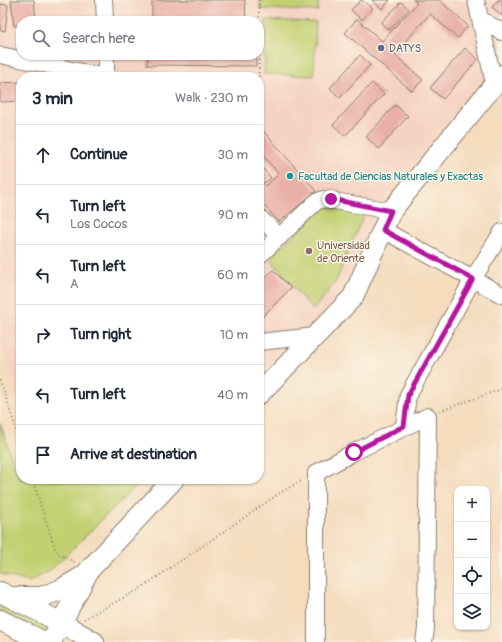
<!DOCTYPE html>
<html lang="en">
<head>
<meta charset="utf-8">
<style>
	:root { --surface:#fff; --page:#f6f6f7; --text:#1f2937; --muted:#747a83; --line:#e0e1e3 }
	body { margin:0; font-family:Pangolin,sans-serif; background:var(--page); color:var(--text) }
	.controls { position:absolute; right:12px; bottom:12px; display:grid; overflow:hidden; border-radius:8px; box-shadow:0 1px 3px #0004 }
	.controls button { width:36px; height:36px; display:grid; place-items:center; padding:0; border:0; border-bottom:1px solid var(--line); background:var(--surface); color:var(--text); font:20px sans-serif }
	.stop { position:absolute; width:12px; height:12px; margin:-9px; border:3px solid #b5179e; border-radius:50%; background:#fff }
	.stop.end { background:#b5179e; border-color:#fff; box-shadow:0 1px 4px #0008 }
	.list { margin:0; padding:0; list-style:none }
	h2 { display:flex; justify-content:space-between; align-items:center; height:52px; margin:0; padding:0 16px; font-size:17px }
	h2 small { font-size:13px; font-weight:400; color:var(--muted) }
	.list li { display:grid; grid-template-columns:26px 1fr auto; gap:12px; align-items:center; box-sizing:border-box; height:60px; padding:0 16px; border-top:1px solid var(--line) }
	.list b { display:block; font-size:15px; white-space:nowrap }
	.list p { margin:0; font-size:13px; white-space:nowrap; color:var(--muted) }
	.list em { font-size:13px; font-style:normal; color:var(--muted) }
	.icon { flex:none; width:22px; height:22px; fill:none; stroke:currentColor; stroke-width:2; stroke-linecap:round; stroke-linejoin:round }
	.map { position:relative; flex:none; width:502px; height:642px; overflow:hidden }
	.search { position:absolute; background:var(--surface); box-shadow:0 1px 3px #0004; left:16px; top:16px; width:248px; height:44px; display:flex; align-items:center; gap:10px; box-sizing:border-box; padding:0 14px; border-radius:16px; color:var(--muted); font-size:15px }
	.panel { position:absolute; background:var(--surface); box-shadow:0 1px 3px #0004; left:16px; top:72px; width:248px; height:412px; border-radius:16px }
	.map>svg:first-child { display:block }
	.built { fill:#f5d3c2; fill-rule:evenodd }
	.green { fill:#c2d072; stroke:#6f7647 }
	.building { fill:#e9b0a9 }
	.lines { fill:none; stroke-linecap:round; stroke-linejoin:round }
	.minor-casing { stroke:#887c6c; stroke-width:18 }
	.major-casing { stroke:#887c6c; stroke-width:22 }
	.path { stroke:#887c6c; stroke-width:2; stroke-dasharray:1 3; stroke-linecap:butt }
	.minor { stroke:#fff; stroke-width:16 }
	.major { stroke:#fff; stroke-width:20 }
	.route { stroke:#b5179e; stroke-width:5 }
	.service-dot { fill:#5c6f8a; stroke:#fcf5e5; stroke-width:1.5 }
	.culture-dot { fill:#0f9aa8; stroke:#fcf5e5; stroke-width:1.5 }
	.education-dot { fill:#8d6e63; stroke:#fcf5e5; stroke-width:1.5 }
	.labels { text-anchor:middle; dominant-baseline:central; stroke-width:3; stroke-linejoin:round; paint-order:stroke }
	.service-label { font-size:11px; fill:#4e5e75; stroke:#fcf5e5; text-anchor:start }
	.culture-label { font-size:11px; fill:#0d838f; stroke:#fcf5e5; text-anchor:start }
	.education-label { font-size:11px; fill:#785e54; stroke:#fcf5e5; text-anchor:start }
</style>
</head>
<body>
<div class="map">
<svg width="502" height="642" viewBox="0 0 502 642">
	<rect width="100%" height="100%" fill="#fcf5e5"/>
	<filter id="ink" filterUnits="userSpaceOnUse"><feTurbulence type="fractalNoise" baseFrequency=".025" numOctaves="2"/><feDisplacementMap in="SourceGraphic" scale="8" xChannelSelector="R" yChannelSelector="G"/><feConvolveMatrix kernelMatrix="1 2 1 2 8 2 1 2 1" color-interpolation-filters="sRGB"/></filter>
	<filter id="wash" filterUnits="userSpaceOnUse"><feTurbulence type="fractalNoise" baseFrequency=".012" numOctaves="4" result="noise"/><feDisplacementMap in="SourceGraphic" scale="16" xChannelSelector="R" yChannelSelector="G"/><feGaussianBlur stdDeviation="0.9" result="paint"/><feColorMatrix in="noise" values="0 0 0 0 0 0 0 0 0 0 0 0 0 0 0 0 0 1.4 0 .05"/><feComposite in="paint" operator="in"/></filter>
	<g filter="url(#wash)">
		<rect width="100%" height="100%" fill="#f4dcbd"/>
		<path class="built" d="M0 0H502V56L387 195 330 306 259 378V77H21V408L0 338ZM21 21H259V55H21Z"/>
		<g class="green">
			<polygon points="260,0 318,0 318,11 260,9"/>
			<polygon points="266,20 316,22 314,76 264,74"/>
			<polygon points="324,206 364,214 336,281 313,310 269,258"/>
			<polygon points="0,423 19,479 140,482 51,570 29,582 0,574"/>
			<polygon points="0,600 51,625 46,634 0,611"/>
		</g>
		<g id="blocks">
			<g class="building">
				<polygon points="11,0 34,0 36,21 21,21 21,25 14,26"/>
				<polygon points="152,0 245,0 246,20 152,21"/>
				<polygon points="361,0 373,8 362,20 351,10"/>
				<polygon points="372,0 390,0 382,9"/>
				<polygon points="413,0 439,0 468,26 458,38 430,14 394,54 423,80 412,91 345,33 357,19 382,41 417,3"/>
				<polygon points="498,0 502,0 502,16 492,7"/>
				<polygon points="401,2 409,9 389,30 381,23"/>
				<polygon points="0,4 8,5 5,31 0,30"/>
				<polygon points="465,48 478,59 443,99 430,88"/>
				<polygon points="148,55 256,55 256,66 147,65"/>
				<polygon points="360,55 370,65 340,98 330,88"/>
				<polygon points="21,82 21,101 0,102 0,83"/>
				<polygon points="372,83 384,94 345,136 333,125"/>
				<polygon points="395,105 408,116 379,149 366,137"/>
				<polygon points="259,126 316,191 279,222 259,200 259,179 265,186 279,174 259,151"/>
				<polygon points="259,164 271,178 264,183 259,177"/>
				<polygon points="273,270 291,288 259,320 259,283"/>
				<polygon points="21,322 21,335 20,335 18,323"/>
			</g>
		</g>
	</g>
	<g filter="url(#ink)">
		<use href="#blocks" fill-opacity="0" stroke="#887c6c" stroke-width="1"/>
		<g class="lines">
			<g class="minor-casing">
				<g id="minor">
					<polyline points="104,0 105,21"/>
					<polyline points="476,0 494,84"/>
					<polyline points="480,19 502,32"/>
					<polyline points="0,55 106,77"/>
					<polyline points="106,55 106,77"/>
					<polyline points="259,217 280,237"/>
					<polyline points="383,230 502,295"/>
					<polyline points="259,256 316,202 323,199 391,211"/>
					<polyline points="259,342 315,336"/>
					<polyline points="404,426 408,395 473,279 502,232"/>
					<polyline points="316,642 316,473 354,452 428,416 426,629 424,642"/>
				</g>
			</g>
			<g class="major-casing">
				<g id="major">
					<polyline points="259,394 353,297 391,211 502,75"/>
					<polyline points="0,592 60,622 94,642"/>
					<polyline points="15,597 41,597 60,590 85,575"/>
					<polyline points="0,620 44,642"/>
					<polyline points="51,642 89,570 174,479"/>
				</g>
			</g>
			<g class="path">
				<polyline points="259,29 259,0"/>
				<polyline points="259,77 259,55"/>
				<polyline points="0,380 21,444"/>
				<polyline points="440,411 502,389"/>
				<polyline points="32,479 55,548 59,554 76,563"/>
				<polyline points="84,619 138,590 283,491 303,480"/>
			</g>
			<use href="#minor" class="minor"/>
			<use href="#major" class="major"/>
		</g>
	</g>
	<g class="lines" filter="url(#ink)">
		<polyline class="route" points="331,199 391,211 383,230 473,279 408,395 404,426 354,452"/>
	</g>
	<circle class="service-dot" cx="381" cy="48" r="4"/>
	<circle class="culture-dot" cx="290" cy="176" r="4"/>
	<circle class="education-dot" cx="309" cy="251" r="4"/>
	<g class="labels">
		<g class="service-label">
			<text x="389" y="48">DATYS</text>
		</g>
		<g class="culture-label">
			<text x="298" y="176">Facultad de Ciencias Naturales y Exactas</text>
		</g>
		<g class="education-label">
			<text x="317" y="245">Universidad<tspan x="317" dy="13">de Oriente</tspan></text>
		</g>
	</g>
</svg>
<div class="controls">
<button>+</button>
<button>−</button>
<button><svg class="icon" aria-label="locate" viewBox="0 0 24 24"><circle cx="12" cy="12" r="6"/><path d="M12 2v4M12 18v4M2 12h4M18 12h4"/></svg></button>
<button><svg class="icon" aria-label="layers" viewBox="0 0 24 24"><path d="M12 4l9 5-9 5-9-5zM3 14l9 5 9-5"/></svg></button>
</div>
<div class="stop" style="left:354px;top:452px"></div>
<div class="stop end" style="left:331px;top:199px"></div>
<div class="search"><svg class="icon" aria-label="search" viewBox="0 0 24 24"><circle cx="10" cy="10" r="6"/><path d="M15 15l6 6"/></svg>Search here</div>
<section class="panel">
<h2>3 min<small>Walk · 230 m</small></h2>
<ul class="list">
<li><svg class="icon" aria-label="ahead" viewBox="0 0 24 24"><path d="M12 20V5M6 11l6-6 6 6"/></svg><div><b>Continue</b></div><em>30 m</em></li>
<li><svg class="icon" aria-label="left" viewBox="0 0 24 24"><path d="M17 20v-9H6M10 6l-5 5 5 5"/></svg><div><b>Turn left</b><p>Los Cocos</p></div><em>90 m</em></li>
<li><svg class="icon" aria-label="left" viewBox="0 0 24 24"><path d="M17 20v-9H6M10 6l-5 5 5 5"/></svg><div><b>Turn left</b><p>A</p></div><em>60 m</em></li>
<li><svg class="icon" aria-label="right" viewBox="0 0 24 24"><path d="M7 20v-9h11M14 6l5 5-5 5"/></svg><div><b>Turn right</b></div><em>10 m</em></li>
<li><svg class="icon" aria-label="left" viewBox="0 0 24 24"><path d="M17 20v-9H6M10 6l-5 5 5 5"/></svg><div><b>Turn left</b></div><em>40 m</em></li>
<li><svg class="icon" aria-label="arrive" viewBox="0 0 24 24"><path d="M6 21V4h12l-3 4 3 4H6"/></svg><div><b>Arrive at destination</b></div></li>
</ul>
</section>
</div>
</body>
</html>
